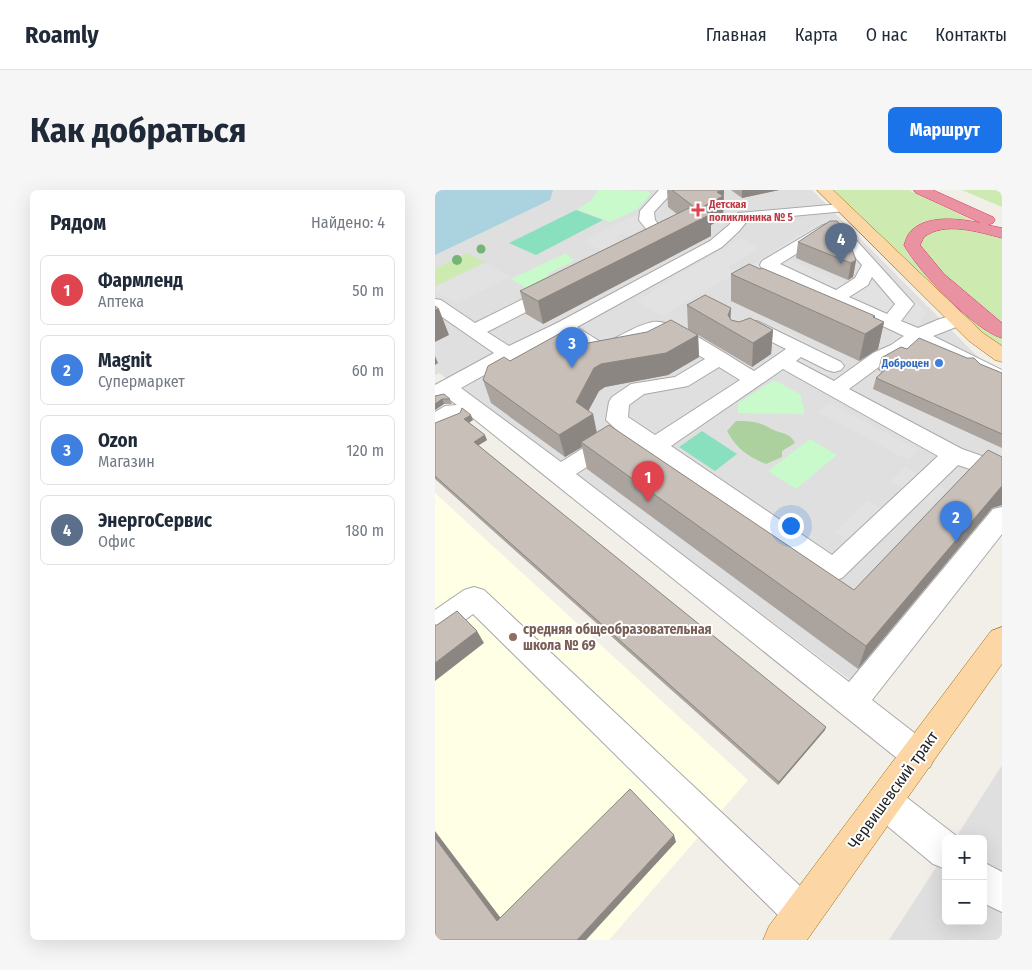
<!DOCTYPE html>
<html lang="ru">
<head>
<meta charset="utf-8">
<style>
	:root { --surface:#fff; --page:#f6f6f7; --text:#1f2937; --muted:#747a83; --line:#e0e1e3; --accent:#1a73e8 }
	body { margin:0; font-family:"Fira Sans Condensed",sans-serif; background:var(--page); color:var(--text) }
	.controls { position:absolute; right:15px; bottom:15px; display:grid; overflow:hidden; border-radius:8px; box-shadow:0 5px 20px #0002 }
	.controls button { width:45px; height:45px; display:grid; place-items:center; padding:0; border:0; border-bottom:1px solid var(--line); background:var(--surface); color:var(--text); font:25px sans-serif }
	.you { position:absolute; left:355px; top:335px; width:18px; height:18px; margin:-12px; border:4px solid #fff; border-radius:50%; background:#1a73e8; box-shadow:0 0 0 8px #1a73e833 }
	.badge { display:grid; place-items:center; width:32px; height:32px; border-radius:50%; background:var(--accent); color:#fff; font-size:16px; font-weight:700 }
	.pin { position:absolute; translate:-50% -41px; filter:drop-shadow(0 1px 2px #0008) }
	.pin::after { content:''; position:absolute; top:26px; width:18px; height:15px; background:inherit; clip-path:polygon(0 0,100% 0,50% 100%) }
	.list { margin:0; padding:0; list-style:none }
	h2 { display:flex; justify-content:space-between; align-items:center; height:65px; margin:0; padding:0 20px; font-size:21px }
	h2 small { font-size:16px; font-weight:400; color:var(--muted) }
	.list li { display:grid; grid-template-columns:32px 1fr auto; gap:15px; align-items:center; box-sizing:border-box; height:70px; margin:0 10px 10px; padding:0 10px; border:1px solid var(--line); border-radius:8px }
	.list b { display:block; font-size:19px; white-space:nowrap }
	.list p { margin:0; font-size:16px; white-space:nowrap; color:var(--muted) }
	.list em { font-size:16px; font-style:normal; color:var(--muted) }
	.map { position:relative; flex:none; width:567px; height:750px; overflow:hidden; border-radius:8px }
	header { display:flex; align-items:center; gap:30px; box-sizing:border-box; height:70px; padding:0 25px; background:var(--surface); border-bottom:1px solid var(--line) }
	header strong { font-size:24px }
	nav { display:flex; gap:28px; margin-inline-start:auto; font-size:18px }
	.intro { display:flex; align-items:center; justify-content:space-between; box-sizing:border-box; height:120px; padding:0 30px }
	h1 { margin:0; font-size:35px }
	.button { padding:12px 22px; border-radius:8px; background:var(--accent); color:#fff; font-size:18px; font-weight:700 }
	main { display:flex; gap:30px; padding:0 30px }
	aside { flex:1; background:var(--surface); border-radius:8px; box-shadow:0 5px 20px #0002 }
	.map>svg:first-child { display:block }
	.residential { fill:#e0dfdf }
	.education { fill:#ffffe5 }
	.grass { fill:#cdebb0 }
	.forest { fill:#add19e }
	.park { fill:#c8facc }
	.pitch { fill:#88e0be }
	.parking { fill:#e2e2e2; fill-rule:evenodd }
	.water { fill:#aad3df }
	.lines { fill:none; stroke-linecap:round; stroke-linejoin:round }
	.minor-casing { stroke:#a9a9a9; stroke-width:2 }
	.major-casing { stroke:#a06b00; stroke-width:1 }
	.highway-casing { stroke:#dc2a67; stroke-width:1 }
	.minor { fill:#fff; fill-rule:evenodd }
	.major { fill:#fcd6a4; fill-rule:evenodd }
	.highway { fill:#e892a2; fill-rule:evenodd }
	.tree { fill:#74b475 }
	.wall { fill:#aba49e }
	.shaded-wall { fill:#8b8681 }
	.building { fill:#c7bfb8; stroke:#8b8681 }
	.health-dot { fill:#e0444e; stroke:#fff; stroke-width:2 }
	.shop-dot { fill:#3f7fe0; stroke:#fff; stroke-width:2 }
	.education-dot { fill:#8d6e63; stroke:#fff; stroke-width:2 }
	.labels { text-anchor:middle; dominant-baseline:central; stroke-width:4; stroke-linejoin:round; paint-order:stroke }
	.far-health-label { font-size:11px; font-weight:bold; fill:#be3a42; stroke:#fff; text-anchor:start }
	.far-shop-label { font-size:11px; font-weight:bold; fill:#366cbe; stroke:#fff; text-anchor:end }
	.education-label { font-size:14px; font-weight:bold; fill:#785e54; stroke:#fff; text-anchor:start }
	.near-street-label { font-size:16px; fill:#222; stroke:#fff }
</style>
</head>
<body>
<header>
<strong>Roamly</strong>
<nav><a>Главная</a><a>Карта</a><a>О нас</a><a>Контакты</a></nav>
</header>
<div class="intro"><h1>Как добраться</h1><a class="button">Маршрут</a></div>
<main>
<aside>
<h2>Рядом<small>Найдено: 4</small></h2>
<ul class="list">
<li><span class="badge" style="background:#e0444e">1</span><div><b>Фармленд</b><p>Аптека</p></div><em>50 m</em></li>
<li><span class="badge" style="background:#3f7fe0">2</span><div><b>Magnit</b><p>Супермаркет</p></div><em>60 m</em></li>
<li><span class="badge" style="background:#3f7fe0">3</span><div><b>Ozon</b><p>Магазин</p></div><em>120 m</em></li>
<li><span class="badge" style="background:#5c6f8a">4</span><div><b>ЭнергоСервис</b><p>Офис</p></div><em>180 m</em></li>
</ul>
</aside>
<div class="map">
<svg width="567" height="750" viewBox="0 0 567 750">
	<rect width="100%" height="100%" fill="#f2efe9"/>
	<g class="residential">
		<polygon points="0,0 377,0 549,173 567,184 567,344 435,505 4,183 0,185"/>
		<polygon points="567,575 567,750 454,750 511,662 511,731 548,731 548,649 520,649"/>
	</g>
	<polygon class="education" points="0,303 313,590 174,750 0,750"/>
	<g class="grass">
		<path d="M396 0H474L547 35 478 40C472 45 468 52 471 60 476 72 532 124 544 134 551 139 559 143 567 148V160L558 154Z"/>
		<polygon points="527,0 562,0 567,2 567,17"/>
		<path d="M507 38 534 39 567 49V137L494 71 484 55C487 44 498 41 507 38Z"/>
		<polygon points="32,63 50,72 0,96 0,79"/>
	</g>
	<path class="forest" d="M301 231C310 231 320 231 329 235 334 237 339 241 344 242 351 244 356 245 360 253L347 261V267L331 274C313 267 301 258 292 241Z"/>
	<g class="park">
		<polygon points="163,0 214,1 215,5 201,20 175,32 142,19 156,11"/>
		<polygon points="131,63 139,71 112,84 121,89 97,101 76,89"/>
		<polygon points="339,190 365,204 370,224 303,223 303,213"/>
		<polygon points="375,249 402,265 361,299 333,281"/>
	</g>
	<g class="pitch">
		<polygon points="141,20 168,30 101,65 74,53"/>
		<polygon points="267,241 302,264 280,281 244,257"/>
	</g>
	<g class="parking">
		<polygon points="210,24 223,46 207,54 186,44 179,48 199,58 169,62 149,51 195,27"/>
		<path d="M393 27 491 122 485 132 493 138 481 144 313 77ZM394 43 409 47 425 87 412 95 353 69Z"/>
		<polygon points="305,48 325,58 293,77 301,83 227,126 201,111"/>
		<polygon points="51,73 75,87 21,113 0,101 0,97"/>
		<polygon points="338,135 411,172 386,190 355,173 313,184 341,165 315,150"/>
		<polygon points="394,213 483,260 473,270 383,222"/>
		<polygon points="470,277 510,299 496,314 484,307 430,361 400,342 433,310 448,319 469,299 456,291"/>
	</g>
	<polygon class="water" points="0,0 118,0 115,10 0,65"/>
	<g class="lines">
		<g class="minor-casing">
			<g id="minor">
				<path d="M224 0H257L255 3 233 7 219 22 220 30 233 47C227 55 208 63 198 60L196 57 198 54 216 45 204 30 205 21Z"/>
				<path d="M406 14 411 15 413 18 411 21 313 30 304 41 287 57 142 137 164 151 171 152C187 146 201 135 218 132 240 128 298 169 319 181L351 159 323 145C314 150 309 153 299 151L297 147C302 139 313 134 322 131L406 172 409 176 406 180 399 182 392 180 366 167 361 171 399 191 438 163 456 155 469 146 327 79 325 75 327 71 386 36 391 34 411 39 479 114 466 131 483 138C496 133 515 122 529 126L532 130 529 134 498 146 567 180V194L560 192 534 177 483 153 470 163 452 171 414 199 527 259 567 273V290L523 275 407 388 398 391 389 388 190 246 191 248 188 253 141 284 414 492 558 319 567 317V344L437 510 495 555 500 566 495 577 484 582 473 577 28 220 26 226 0 238V222L10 216 22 215 11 207 0 211V195L59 163 0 122V109L6 110 40 133 114 96 120 95 126 96 129 100 126 104 52 142 74 156 122 133 275 51 294 35 303 23ZM393 44 401 46 427 75 420 88 401 100 345 74ZM437 87 460 114 452 124 414 107 433 95ZM218 143H223L229 145 270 169 240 187 196 194 177 207 174 212 171 230 184 242 172 243 126 272 26 198 80 168 128 145C170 173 176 163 218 143ZM284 177 305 190 220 245 193 227 194 215 209 204 253 196ZM348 179 503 266 397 365 236 256Z"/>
				<polygon points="39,397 49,400 380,710 386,723 380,736 367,742 354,736 38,424 10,445 0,448 0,420 29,400"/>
				<polygon points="450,595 462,600 524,648 511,649 511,679 498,674 438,624 433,612 438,600"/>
				<polygon points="548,672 567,682 567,722 548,713"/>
			</g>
		</g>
		<g class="major-casing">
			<g id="major">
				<polygon points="382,0 398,0 548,143 567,156 567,172 560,170 534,151"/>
				<polygon points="567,437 567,474 372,750 328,750 334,736 556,441"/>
			</g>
		</g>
		<g class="highway-casing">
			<path id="highway" d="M479 0H498L558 27 560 30 558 33 553 35 567 38V48C543 42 510 31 489 47L485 55 509 84 567 133V148C540 141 482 80 469 55 471 50 472 45 476 41 493 24 525 29 546 33L481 3Z"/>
		</g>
		<use href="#minor" class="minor"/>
		<use href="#major" class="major"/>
		<use href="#highway" class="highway"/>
	</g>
	<g class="tree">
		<circle cx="46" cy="59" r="4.5"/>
		<circle cx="22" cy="70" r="5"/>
	</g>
	<g class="wall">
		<polygon points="232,0 289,0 288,28 276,35 276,46 108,134 91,124 85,101 242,24 233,17"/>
		<polygon points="296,0 344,0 307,8"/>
		<polygon points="363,52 421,70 418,87 413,90 361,68"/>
		<polygon points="296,84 440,126 439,128 449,132 443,159 424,171 296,111"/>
		<polygon points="252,115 296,130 338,140 336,164 317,177 253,139"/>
		<polygon points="263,145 264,167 233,185 170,197 164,201 153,221 158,224 162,242 419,400 567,267 567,315 557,318 423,479 152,279 147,257 130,267 56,213 48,190 75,171 153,153"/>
		<polygon points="472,159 545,174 567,183 567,258 438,199 441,188 447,182 443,180 446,168"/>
		<polygon points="0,206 15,209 17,214 9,214 0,220"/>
		<polygon points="38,230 34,233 52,250 43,255 390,540 343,595 0,289 0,233"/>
	</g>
	<g class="shaded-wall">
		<polygon points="289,0 288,28 276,35 276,46 108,134 103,111 264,19 282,2"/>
		<polygon points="307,0 344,0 307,8"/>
		<polygon points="421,70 418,87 413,90 416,73"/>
		<polygon points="296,118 295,140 293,125"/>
		<polygon points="4,119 14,145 0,152 0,120"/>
		<polygon points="440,126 437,139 449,132 443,159 424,171 430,144 438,127"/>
		<polygon points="338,140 336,164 317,177 318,153"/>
		<polygon points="263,145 264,167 233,185 170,197 164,201 149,229 158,224 162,246 146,252 147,257 130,267 124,245 159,178 166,174"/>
		<polygon points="0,166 3,173 0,175"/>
		<polygon points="7,209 9,214 0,220 0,214"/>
		<polygon points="36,225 38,230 31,234 29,229"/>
		<polygon points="50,245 52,250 41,257 39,252"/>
		<polygon points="567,296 567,315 557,318 423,479 431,456"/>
		<polygon points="42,441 49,453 0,491 0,473"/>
		<polygon points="391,537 390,540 343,595 344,592"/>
		<polygon points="0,641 71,735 62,731 0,648"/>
		<polygon points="239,645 241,652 151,750 142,750"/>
	</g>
	<g class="building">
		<polygon points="237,0 289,0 282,2 288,6 264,19 276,24 103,111 85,101 258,16"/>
		<polygon points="395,31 402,31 409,38 421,70 416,73 363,52"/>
		<polygon points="314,74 325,79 327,78 440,126 438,127 449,132 430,144 296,84"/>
		<polygon points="270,105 296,118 293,125 296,130 304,132 315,128 338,140 318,153 252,115"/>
		<polygon points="0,116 4,119 0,120"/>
		<polygon points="236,130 263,145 231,163 166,174 159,178 141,212 158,224 124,245 48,190 53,176 69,167 75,171 131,140 153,153 212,142"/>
		<polygon points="484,148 532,168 539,168 545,174 567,183 567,244 441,188 457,173 446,168 466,157 472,159"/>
		<polygon points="9,204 15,209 7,209 0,214 0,206"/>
		<polygon points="27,218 36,225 29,229 50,245 39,252 391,537 344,592 0,286 0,233 25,223"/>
		<polygon points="174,235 419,400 553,260 567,267 567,296 431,456 146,252"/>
		<polygon points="22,421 42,441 0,473 0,435 2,435"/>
		<polygon points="195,599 239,645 142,750 0,750 0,648 62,731"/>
	</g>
	<path class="health-dot" d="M260.5 12.5h5v5h5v5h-5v5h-5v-5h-5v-5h5z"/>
	<circle class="shop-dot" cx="504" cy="173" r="5"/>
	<circle class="education-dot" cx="78" cy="447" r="5"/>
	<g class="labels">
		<g class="far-health-label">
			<text x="274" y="14">Детская<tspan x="274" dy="13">поликлиника № 5</tspan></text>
		</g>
		<g class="far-shop-label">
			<text x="494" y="173">Доброцен</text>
		</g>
		<g class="education-label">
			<text x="88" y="439">средняя общеобразовательная<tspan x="88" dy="16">школа № 69</tspan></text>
		</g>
		<g class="near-street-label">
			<text transform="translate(458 600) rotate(-54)">Червишевский тракт</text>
		</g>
	</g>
</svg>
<div class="controls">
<button>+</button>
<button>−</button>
</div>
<div class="you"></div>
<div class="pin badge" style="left:213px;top:312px;background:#e0444e">1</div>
<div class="pin badge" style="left:521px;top:352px;background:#3f7fe0">2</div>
<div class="pin badge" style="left:137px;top:178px;background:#3f7fe0">3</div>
<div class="pin badge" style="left:406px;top:74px;background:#5c6f8a">4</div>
</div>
</main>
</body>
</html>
